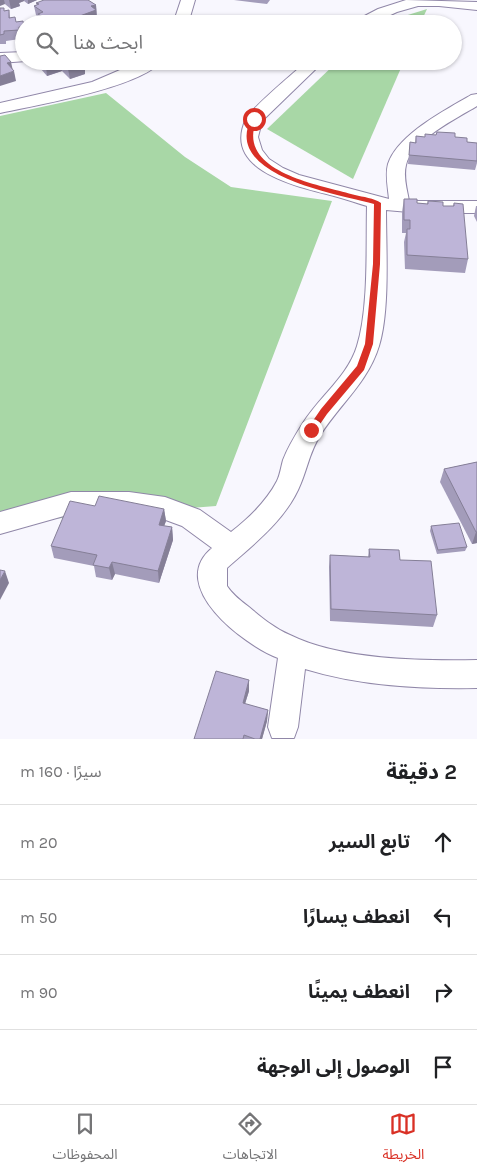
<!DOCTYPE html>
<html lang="ar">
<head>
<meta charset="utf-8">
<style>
	:root { --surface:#fff; --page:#f6f6f6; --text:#202124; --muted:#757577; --line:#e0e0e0; --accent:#d93025 }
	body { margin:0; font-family:Karla,"Noto Sans Arabic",sans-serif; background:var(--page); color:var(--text); direction:rtl }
	.stop { position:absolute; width:15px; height:15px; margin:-11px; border:4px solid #d93025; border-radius:50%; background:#fff }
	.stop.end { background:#d93025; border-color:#fff; box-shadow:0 1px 5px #0008 }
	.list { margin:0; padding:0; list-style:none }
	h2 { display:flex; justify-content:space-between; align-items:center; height:65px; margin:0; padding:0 20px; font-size:21px }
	h2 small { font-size:16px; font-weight:400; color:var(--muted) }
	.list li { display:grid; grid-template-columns:32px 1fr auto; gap:15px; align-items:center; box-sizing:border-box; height:75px; padding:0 20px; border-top:1px solid var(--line) }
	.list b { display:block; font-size:19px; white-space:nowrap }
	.list em { font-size:16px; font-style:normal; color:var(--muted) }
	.icon { flex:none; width:28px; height:28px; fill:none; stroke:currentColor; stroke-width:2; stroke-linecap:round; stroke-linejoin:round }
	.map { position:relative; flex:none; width:477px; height:739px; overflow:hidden; direction:ltr }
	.search { position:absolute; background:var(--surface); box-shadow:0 1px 4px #0004; left:15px; right:15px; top:15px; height:55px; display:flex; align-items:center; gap:12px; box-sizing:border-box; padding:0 18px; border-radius:28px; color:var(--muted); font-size:19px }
	.sheet { height:365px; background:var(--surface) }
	nav { display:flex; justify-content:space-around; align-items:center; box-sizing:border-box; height:70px; border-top:1px solid var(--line); background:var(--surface); font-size:14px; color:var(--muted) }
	nav a { display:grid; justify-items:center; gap:2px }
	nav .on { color:var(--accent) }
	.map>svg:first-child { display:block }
	.green { fill:#a8d7a6 }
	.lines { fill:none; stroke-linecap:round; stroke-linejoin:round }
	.street-casing { stroke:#9087a8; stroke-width:2 }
	.street { fill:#fff; fill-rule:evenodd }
	.wall { fill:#a39cba }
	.shaded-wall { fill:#857f97 }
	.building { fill:#beb5d8; stroke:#857f97 }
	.route { fill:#d93025 }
</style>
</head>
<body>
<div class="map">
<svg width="477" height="739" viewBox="0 0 477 739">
	<rect width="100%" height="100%" fill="#f8f7fe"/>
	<g class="green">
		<polygon points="427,9 420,24 379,24"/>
		<polygon points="338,61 404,61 353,179 267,129"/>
		<polygon points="106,93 185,157 231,187 332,201 216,506 0,523 0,116"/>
	</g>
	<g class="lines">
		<g class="street-casing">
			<g id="street">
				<polygon points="181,0 195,0 188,24 173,24"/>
				<polygon points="406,0 477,2 477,10 439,6 418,6 397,12 371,24 353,24 355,21 378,9"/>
				<polygon points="24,52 24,61 26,61 0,63 0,53"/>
				<path d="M141 61H161C143 87 33 106 0 113V103L92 82Z"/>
				<path d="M307 61H324L262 121 258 137 262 150 269 159 283 168 299 175 389 199C388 188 385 175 388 164 398 134 446 110 471 95L477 94V106C457 118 411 141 406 165 403 177 407 189 409 201H477V213H420L386 210C386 249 390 310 379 346 368 382 341 403 321 434 310 451 308 466 301 483 287 519 254 544 227 568V586C233 595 241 601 249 607 262 618 274 628 290 635 340 660 421 661 477 660V688C419 689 361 686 305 669L298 727 294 738H272L268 727 278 658C244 645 166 586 212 548L182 526 163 519 129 514H71L0 534V512L71 492H129L165 497 200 510 231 532C249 518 266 502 277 481 280 475 281 467 283 460 288 447 296 434 303 423 320 396 348 376 357 346 369 308 366 246 367 206 356 203 346 199 334 196 301 187 221 172 246 119 251 108 295 72 307 61Z"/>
			</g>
		</g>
		<use href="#street" class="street"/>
	</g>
	<g class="wall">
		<polygon points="0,0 37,0 28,4 24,1 19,3 20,6 11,9"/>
		<polygon points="234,0 270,0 267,4"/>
		<polygon points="36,3 96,5 97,19 84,24 40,24 39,23 38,17 36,15 34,6 37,5"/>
		<polygon points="0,8 4,8 4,11 9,10 10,18 16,22 23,21 24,36 20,36 20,39 6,41 6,44 0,44"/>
		<polygon points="34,61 91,61 92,68 85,70 85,74 70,79 62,71 47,76"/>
		<polygon points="437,132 455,137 467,142 477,143 477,163 475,170 408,164 410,142 415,143 416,136 424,137 436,135"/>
		<polygon points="404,199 417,203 427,204 428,201 443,206 453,206 454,203 468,259 465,273 405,269 404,242 406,233 402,233 402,212"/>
		<polygon points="476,206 477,206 477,222 474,216"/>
		<polygon points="477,462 477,543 472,544 440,482 444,469"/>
		<polygon points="95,506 164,509 166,521 164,526 172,527 173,540 159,583 115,574 112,580 96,577 94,566 54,558 51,546"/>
		<polygon points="431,526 467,547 465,551 437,554 430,531"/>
		<polygon points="369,549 400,560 437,615 433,627 330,621 329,567 330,555 368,557"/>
		<polygon points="249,680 249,691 245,704 268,710 267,721 262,739 194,739"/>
	</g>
	<g class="shaded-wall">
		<polygon points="0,0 4,0 5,4 0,6"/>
		<polygon points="9,0 24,0 24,1 19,3 20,6 11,9"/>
		<polygon points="28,0 37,0 28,4"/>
		<polygon points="96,5 97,19 84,24 61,24 91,6"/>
		<polygon points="55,19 56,24 49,24 49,21"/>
		<polygon points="83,61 91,61 92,68 85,70 85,74 70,79 68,69"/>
		<polygon points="11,62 13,71 7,63"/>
		<polygon points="61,62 62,71 47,76 46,66"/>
		<polygon points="14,71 16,81 0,86 0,76"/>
		<polygon points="164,509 166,521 160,537 159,525"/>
		<polygon points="172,527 173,540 159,583 158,571"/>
		<polygon points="476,532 477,532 477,543 472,544"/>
		<polygon points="112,562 115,574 112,580 109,568"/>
		<polygon points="5,571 9,583 0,600 0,580"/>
		<polygon points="249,680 249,691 242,713 243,703"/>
		<polygon points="268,710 267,721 262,739 260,739"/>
	</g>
	<g class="building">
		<polygon points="44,0 88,0 96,5 91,6 96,10 61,23 55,19 49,21 38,14 43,12 34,6 39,4 36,3"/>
		<polygon points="0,8 4,8 4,11 9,10 9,18 15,17 16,22 23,21 24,27 19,27 19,30 4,31 4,34 0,35"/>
		<polygon points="117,20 125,24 109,24"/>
		<polygon points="5,55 11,62 7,63 14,71 0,76 0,56"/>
		<polygon points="41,61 83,61 81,62 84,64 68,69 61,62 46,66"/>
		<polygon points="437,132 455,133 455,137 467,138 467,142 477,143 477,161 409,155 410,142 416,143 416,136 425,137 425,134 436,135"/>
		<polygon points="404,199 417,199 417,203 428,204 428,201 443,202 443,206 454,206 454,203 463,204 468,259 407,255 407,229 410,229 410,220 404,220"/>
		<polygon points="477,462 477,532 476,532 444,469"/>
		<polygon points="99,496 164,509 159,525 172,527 158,571 112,562 109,568 93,565 97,555 51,546 70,501 95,506"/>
		<polygon points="459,523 467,547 438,550 431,526"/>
		<polygon points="369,549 399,550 400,560 431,561 437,615 331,609 330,555 370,557"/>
		<polygon points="0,570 5,571 0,580"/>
		<polygon points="216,671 249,680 243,703 268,710 260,739 255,739 244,735 243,739 194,739"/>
	</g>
	<path class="route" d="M252 117 257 119C234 172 320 185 355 195 363 197 374 198 381 203L380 264 373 344 364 370 327 414 314 433 311 434 307 430 308 428 321 409 357 366 365 344 373 264 374 204C338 194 220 176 252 117Z"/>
</svg>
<div class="stop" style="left:254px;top:119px"></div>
<div class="stop end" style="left:311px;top:430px"></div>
<div class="search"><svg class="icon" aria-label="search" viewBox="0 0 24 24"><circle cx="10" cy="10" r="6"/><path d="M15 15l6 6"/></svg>ابحث هنا</div>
</div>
<section class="sheet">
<h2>2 دقيقة<small>سيرًا · 160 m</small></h2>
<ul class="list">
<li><svg class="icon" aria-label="ahead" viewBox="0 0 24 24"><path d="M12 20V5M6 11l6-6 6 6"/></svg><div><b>تابع السير</b></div><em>20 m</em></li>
<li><svg class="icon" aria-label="left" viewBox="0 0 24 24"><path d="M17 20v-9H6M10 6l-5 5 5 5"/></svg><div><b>انعطف يسارًا</b></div><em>50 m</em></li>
<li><svg class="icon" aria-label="right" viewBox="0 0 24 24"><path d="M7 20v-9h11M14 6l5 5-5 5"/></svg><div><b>انعطف يمينًا</b></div><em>90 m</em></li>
<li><svg class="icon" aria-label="arrive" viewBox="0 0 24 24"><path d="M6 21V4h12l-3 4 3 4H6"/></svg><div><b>الوصول إلى الوجهة</b></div></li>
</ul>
</section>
<nav>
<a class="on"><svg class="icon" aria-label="map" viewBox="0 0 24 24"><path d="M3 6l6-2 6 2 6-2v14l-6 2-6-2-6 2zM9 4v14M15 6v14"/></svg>الخريطة</a>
<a><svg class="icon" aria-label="directions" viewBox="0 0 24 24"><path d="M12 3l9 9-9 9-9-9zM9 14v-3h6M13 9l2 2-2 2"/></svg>الاتجاهات</a>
<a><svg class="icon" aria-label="saved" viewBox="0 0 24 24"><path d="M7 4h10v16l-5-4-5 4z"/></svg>المحفوظات</a>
</nav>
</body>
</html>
